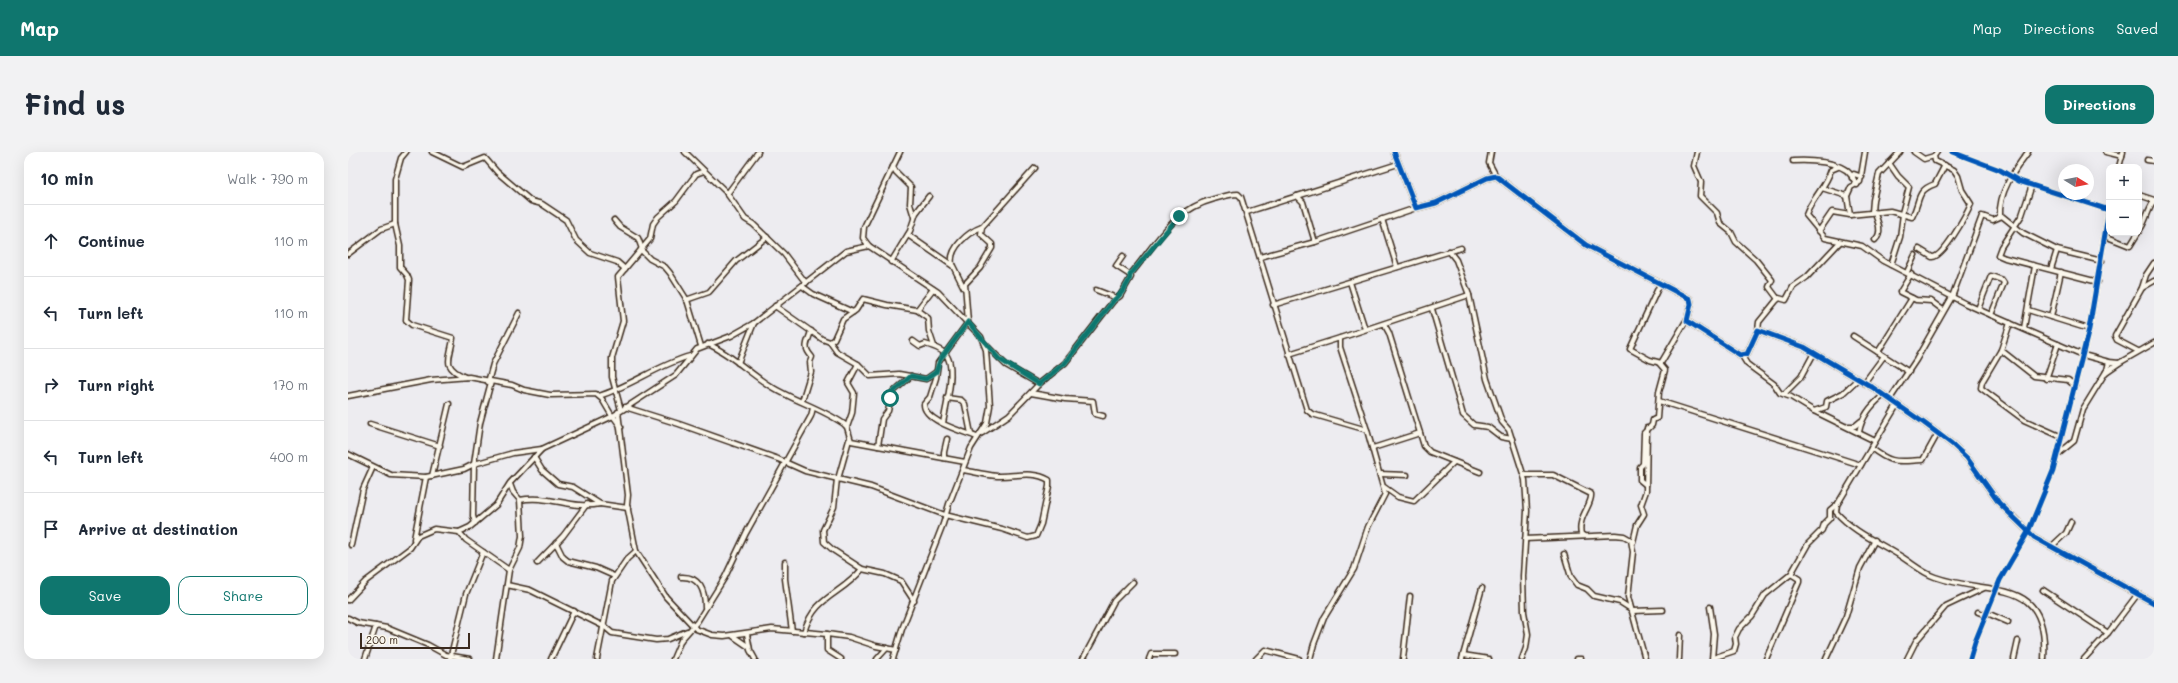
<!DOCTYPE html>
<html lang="en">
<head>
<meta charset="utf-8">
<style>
	:root { --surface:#fff; --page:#f2f2f3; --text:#1f2937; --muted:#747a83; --line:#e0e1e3; --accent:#0f766e }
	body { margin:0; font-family:Mali,sans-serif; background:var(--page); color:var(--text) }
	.controls { position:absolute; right:12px; top:12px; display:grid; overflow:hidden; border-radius:8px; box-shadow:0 4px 16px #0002 }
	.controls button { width:36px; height:36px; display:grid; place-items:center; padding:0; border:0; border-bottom:1px solid var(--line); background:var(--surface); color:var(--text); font:20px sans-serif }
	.compass { position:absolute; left:1710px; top:12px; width:36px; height:36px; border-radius:50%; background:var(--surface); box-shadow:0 4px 16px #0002; rotate:100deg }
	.scale { position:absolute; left:12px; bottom:10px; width:110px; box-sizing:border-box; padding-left:4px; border:2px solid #3b2a1e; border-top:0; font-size:11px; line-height:14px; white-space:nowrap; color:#3b2a1e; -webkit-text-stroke:3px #fbf7ec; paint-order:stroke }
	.stop { position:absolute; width:12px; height:12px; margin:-9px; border:3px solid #0f766e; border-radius:50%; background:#fff }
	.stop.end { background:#0f766e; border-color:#fff; box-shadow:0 1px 4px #0008 }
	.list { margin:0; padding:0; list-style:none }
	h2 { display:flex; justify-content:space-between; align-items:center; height:52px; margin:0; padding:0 16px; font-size:17px }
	h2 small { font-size:13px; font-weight:400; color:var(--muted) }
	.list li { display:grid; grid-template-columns:26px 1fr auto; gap:12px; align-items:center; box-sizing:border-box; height:72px; padding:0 16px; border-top:1px solid var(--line) }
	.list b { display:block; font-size:15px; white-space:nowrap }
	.list em { font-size:13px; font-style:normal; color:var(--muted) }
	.actions { display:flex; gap:8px; padding:12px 16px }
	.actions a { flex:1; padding:9px 0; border:1px solid var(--accent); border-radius:12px; text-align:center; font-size:14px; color:var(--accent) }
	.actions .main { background:var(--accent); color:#fff }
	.icon { flex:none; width:22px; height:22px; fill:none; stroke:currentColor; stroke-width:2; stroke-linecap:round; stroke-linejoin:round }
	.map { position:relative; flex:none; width:1806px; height:507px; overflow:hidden; border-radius:12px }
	header { display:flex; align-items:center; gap:24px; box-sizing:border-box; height:56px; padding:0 20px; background:var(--accent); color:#fff }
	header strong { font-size:19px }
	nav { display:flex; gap:22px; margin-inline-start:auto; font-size:14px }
	.intro { display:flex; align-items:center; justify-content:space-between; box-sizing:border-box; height:96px; padding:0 24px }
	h1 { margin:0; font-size:28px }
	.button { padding:10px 18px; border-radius:12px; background:var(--accent); color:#fff; font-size:14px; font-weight:700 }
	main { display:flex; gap:24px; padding:0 24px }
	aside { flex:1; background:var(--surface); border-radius:12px; box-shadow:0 4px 16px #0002 }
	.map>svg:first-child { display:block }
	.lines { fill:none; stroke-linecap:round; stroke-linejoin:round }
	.street-casing { stroke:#3b2a1e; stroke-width:7 }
	.secondary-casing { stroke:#3b2a1e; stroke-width:8 }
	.street { stroke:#fbf7ec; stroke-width:4 }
	.secondary { stroke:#fbf7ec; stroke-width:5.5 }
	.cycleway-casing { stroke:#fbf7ec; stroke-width:8 }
	.cycleway { stroke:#0057b8; stroke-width:5 }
	.route { stroke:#0f766e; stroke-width:5 }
</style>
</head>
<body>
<header>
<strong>Map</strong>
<nav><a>Map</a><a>Directions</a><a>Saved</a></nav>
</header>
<div class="intro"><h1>Find us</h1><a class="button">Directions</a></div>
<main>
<aside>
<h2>10 min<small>Walk · 790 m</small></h2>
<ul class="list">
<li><svg class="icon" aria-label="ahead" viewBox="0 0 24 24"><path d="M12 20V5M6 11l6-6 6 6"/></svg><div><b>Continue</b></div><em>110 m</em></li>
<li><svg class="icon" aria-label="left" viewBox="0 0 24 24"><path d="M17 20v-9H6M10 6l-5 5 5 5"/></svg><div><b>Turn left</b></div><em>110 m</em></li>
<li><svg class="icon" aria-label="right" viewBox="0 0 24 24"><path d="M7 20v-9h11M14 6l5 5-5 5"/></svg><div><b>Turn right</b></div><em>170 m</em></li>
<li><svg class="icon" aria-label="left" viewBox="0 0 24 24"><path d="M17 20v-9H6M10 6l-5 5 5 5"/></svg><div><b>Turn left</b></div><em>400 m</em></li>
<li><svg class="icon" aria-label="arrive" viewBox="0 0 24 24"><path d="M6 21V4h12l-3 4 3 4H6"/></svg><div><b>Arrive at destination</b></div></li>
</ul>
<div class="actions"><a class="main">Save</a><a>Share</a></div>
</aside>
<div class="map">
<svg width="1806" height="507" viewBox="0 0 1806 507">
	<rect width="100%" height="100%" fill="#edecf0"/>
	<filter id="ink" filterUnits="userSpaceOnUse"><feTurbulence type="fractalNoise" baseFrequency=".025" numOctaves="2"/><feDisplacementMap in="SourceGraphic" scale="8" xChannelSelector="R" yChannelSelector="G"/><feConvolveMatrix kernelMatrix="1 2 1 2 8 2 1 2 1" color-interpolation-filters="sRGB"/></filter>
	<g filter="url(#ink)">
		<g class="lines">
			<g class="street-casing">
				<g id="street">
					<path d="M58 0 53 6 47 27V72L52 94V115L59 123 61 128 58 168 64 173 105 186C103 206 92 214 117 225"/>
					<polyline points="84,0 115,15 137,6 149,20 183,49 194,52 218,68 228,88 242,101 269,110 277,117"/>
					<polyline points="337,0 378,40 397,67 405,72 436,102 458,131"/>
					<polyline points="1143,0 1141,11 1148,24"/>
					<polyline points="1349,0 1346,14 1353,30 1352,44 1369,61 1372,71 1383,80 1388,90 1408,108 1424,128 1421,135 1430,147"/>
					<polyline points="1566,0 1576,7 1586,4"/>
					<polyline points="1604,0 1652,18 1671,29 1761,58 1741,177 1705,319 1680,380 1652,428 1627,490 1622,507"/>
					<polyline points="1758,0 1774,4"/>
					<polyline points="1799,8 1806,9"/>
					<path d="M1445 9C1461 8 1492 9 1502 22 1505 25 1507 30 1509 33"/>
					<polyline points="1541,11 1550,24 1561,35 1554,61"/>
					<polyline points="545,15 548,20 563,35 562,52 566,65"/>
					<path d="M1490 15 1483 18C1478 35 1464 46 1458 63L1477 86 1514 94 1535 109 1618 152 1735 203 1761 210 1771 211 1806 191"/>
					<polyline points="1771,15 1775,0"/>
					<polyline points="1504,26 1506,22 1514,25"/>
					<polyline points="1684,33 1674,63 1653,95 1650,103 1657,106 1750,130"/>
					<polyline points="1474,36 1499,44"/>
					<polyline points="379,42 410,0"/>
					<polyline points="1791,43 1806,48"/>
					<polyline points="949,44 955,50 967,90"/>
					<polyline points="899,60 1050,12"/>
					<polyline points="1524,60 1525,48 1531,22 1552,0"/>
					<path d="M1526 60C1530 69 1535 81 1527 88"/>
					<polyline points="1502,63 1499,44 1503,35 1512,30 1517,0"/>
					<path d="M1652 64C1650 41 1667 17 1680 0"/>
					<polyline points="1034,67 1049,115"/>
					<polyline points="266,68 272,75 290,86 294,97"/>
					<path d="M1471 79 1484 60 1502 63 1542 59 1564 65C1573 49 1567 39 1587 32L1597 13"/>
					<path d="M1791 79C1798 70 1799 59 1806 49"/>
					<polyline points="560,83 605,114 616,136"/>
					<polyline points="1757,84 1782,94 1790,81"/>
					<path d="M1571 97 1584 105C1595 106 1619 62 1623 52L1614 38 1610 24 1606 18 1587 9 1586 4 1589 0"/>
					<polyline points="293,98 302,107 317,115 322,121 339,148 353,194"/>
					<polyline points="1101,99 1108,108 1121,143 1139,227 1154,270 1161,278 1177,328 1179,359 1175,424 1176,460 1180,482 1178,496 1174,507"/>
					<polyline points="0,102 33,77 47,72"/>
					<polyline points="912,105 967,90 1068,56"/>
					<polyline points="543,110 562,79 568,61 581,44"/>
					<path d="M604 112C601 96 620 80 634 75"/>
					<polyline points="1543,113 1552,85 1555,62"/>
					<polyline points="1703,117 1709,98"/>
					<polyline points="1559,120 1567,103"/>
					<polyline points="1563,122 1552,140 1568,148 1583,149 1595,158"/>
					<path d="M782 123C809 91 824 58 866 47 873 45 882 42 890 42L893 45 959 258 964 262 1019 278"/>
					<polyline points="1002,130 1017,177"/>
					<polyline points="1312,132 1282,197 1302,208 1313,211 1339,167"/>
					<polyline points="454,134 465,142 505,160"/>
					<polyline points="1794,136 1798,123 1806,111"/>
					<polyline points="338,148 361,140 388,109 419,85"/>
					<polyline points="766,148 772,144 783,125 782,123 768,114 775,104"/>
					<polyline points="925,153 1113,96"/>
					<polyline points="427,154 474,187 482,190 486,187 495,167 508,158 515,147 539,153 569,158 585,137"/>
					<polyline points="1084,157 1115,263 1126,273 1140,275 1153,285 1164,287"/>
					<polyline points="1630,157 1643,124 1654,128 1656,131 1643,163"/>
					<polyline points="569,158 580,166 581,179 586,194"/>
					<polyline points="1680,158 1741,177"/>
					<polyline points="1703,165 1713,120"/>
					<polyline points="1662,171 1653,198 1634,230 1633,236 1676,268 1714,285"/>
					<polyline points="1036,172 1041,181 1076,294 1082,300 1132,320"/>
					<polyline points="1676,176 1687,114"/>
					<polyline points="1410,178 1411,170 1428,149 1431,146 1438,148 1445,135 1459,125 1492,90"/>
					<polyline points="1505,184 1561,220"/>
					<path d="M565 189 572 194 577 192C584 194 597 198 600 206 607 220 598 255 595 271"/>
					<polyline points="482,190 489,200 510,212 522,224 551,222 578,227 588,220"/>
					<path d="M360 192C383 202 401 221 422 234 446 249 473 256 496 272L499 275 503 289 617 310"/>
					<polyline points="637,192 658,213 691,232"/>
					<polyline points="1653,198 1686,224 1720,228 1727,234"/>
					<polyline points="1790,199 1769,188 1767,184 1794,136 1806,129"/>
					<polyline points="1530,200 1564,146"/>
					<polyline points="941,202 992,186"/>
					<polyline points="1394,204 1399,212 1426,232 1432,241 1443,245 1466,259 1527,289"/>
					<polyline points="390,211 406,171"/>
					<polyline points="1758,220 1771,211"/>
					<polyline points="1698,227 1710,192"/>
					<polyline points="140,230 145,212 171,161"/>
					<polyline points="1516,231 1536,204"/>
					<polyline points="683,241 717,247 745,249 747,262 755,264"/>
					<polyline points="1436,242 1453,225 1466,201"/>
					<polyline points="0,244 83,228 121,225 164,233 176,238 202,243 248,242 254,247 264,264"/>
					<path d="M251 244C283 234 310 213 342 204"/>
					<polyline points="599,246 613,248 617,252 623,282"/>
					<polyline points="1542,247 1568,208 1604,145 1634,64 1645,68 1654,64 1675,81 1709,98 1754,109"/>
					<path d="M454 249 463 220 462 210 464 205C454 194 460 191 463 179"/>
					<polyline points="1311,249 1513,313"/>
					<path d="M1549 253 1489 353 1488 360C1505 380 1532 391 1554 405 1565 412 1575 421 1587 425 1643 445 1701 422 1696 507"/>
					<path d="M277 255 331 272 430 307 457 319 523 335 597 363 654 377 680 386 688 384 693 372 701 334V328C684 318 666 325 649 324 638 323 626 320 615 318"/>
					<polyline points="273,258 264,225 264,206 275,169 270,125 302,87 305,72 310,65 328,49 348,22 356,19"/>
					<polyline points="1466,259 1478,255 1479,249 1495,241 1510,227"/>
					<polyline points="270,260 280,343 279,353 288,399 318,445 348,477 364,483 376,484 424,477 479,482 501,485 528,494 548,498"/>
					<polyline points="265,264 273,275"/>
					<polyline points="22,272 92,294"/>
					<polyline points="1500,274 1507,274 1513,269"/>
					<polyline points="499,275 504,261 506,241 500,231 510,212"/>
					<path d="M1511 280C1514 264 1523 253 1536 243"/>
					<polyline points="634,281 661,263 691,232 717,211 766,148 766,145 748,138"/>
					<path d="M629 285C617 280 575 269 576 252L582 245 588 226 590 211 620 170 617 132 632 116 644 96V92L633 82 634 75 687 16"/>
					<polyline points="530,294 534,267 540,259 544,241 563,224"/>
					<polyline points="1025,296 1072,281"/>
					<path d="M1523 296C1545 313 1549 309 1575 308L1590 281"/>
					<polyline points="0,302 43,323 78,325 116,317 126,312 165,301 194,297 265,264 328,223 349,197 383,184 406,171 498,99 521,94"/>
					<polyline points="1709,303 1726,289 1735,257 1759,218 1761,210"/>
					<polyline points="186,305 194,318 210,332 225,335 252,352 280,356"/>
					<polyline points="596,306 596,300 599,287"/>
					<polyline points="1032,322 1059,323"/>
					<path d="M1176 323H1205L1243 342C1245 352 1229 365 1233 382L1236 384"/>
					<polyline points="84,324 101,252"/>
					<polyline points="489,327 486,355 475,378 476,390 485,398 514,417 537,422 553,429 566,449"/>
					<polyline points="490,327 501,288"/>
					<polyline points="1298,333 1292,328 1292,315 1295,312 1296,281 1304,273 1305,268 1309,266 1311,240 1317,218 1311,211"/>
					<polyline points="1036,335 1050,345 1066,349 1106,310"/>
					<path d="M172 348C199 342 225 358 252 352"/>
					<polyline points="127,371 125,364 126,312 132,271 143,230"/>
					<polyline points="111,380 118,388 161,418"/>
					<polyline points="66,387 78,325"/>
					<polyline points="1177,387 1267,383 1276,384 1283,388 1285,400 1280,445 1297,507"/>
					<polyline points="1285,390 1289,373 1296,362 1293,353 1298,339 1299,276"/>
					<polyline points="208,391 215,405 220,409 248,416 266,424"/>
					<polyline points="3,393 15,337 25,315"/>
					<polyline points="1704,394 1718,381 1723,370"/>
					<polyline points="1216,402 1223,425 1229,433 1239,437 1246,444 1272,450 1283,457"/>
					<polyline points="437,410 437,427 444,479"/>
					<polyline points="189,411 215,384 239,352"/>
					<path d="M333 425C352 424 357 439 357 455"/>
					<polyline points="159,433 182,438 257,475 264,481 308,488 320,487 339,479"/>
					<polyline points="1695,438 1760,481"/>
					<polyline points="0,448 18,429 62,396 70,384 86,377 111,380 122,375 148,353 162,331 194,297"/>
					<polyline points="1362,455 1366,482 1364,507"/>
					<polyline points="1284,459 1315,458"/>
					<polyline points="1630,460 1638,463"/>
					<polyline points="1639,461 1660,470"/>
					<polyline points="0,466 10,471 39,476 80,493 98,503 122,507"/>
					<path d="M456 480C467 443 494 443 514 417"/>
					<polyline points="399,482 402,498 407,507"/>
					<polyline points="479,482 479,498 493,507"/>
					<polyline points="385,484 401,495"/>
					<polyline points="1115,503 1141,507"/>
					<polyline points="1365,506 1386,499 1388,492 1387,485 1391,477 1404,464 1417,443 1443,422 1460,392 1474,378 1476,372 1482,366 1482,358 1488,353"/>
					<polyline points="17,507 28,474"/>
					<polyline points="102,507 118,442 135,400"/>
					<polyline points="148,507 161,418 172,396 174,384 172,348 165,340 162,332"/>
					<polyline points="203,507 226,459"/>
					<polyline points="249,507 264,429 279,407 288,399"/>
					<polyline points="325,507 333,488 349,470 377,425 398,381 463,264 465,256"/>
					<polyline points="529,507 539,496"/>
					<polyline points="545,507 554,477 595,372 601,352 623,296 639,271 642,254 638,198 633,185 590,140 521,94 515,86 516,75 552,0"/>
					<polyline points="735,507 766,449 785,430"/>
					<polyline points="801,507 803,502 827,502"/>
					<polyline points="908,507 917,498 951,507"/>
					<polyline points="962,507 966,492 976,466 1006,417 1020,375 1037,342 1019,278 992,195 992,186 1121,143"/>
					<polyline points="1055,507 1062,444"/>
					<polyline points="1114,507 1134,436"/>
					<polyline points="1229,507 1233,507"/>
					<polyline points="1331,507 1332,483"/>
					<polyline points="1418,507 1451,430 1451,427 1443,422"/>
					<polyline points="1478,507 1498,464 1512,416 1527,388"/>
					<polyline points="1559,507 1568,489 1598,454 1636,436"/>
					<polyline points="1666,507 1670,489"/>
					<polyline points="1736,507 1760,481 1789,443"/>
				</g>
			</g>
			<g class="secondary-casing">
				<polyline id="secondary" points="1046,0 1068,56 1088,51 1139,26 1148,24 1238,93 1342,147 1343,152 1339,169 1392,203 1399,202 1410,178 1456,195 1524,235 1576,271 1604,292 1619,306 1651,351 1686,385 1806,451"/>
			</g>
			<use href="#street" class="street"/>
			<use href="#secondary" class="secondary"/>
			<g class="cycleway-casing">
				<g id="cycleway">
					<polyline points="1046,0 1068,56 1088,51 1139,26 1148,24 1238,93 1342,147 1343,152 1339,169 1392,203 1399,202 1410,178 1456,195 1524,235 1576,271 1604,292 1619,306 1651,351 1686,385 1806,451"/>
					<polyline points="1604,0 1652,18 1671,29 1761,58 1741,177 1705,319 1680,380 1652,428 1627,490 1622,507"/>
				</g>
			</g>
			<use href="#cycleway" class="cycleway"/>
		</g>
	</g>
	<g class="lines" filter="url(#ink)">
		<path class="route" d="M542 246 544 241 563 224 578 227 588 220 592 208 620 170 651 207 691 232 717 211 766 148C772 144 783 129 782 123L831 64"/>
	</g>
</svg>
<div class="controls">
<button>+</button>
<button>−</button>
</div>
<svg class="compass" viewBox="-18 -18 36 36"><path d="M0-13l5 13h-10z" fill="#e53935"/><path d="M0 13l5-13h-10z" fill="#747a83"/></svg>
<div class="scale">200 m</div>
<div class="stop" style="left:542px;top:246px"></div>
<div class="stop end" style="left:831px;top:64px"></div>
</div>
</main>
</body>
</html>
